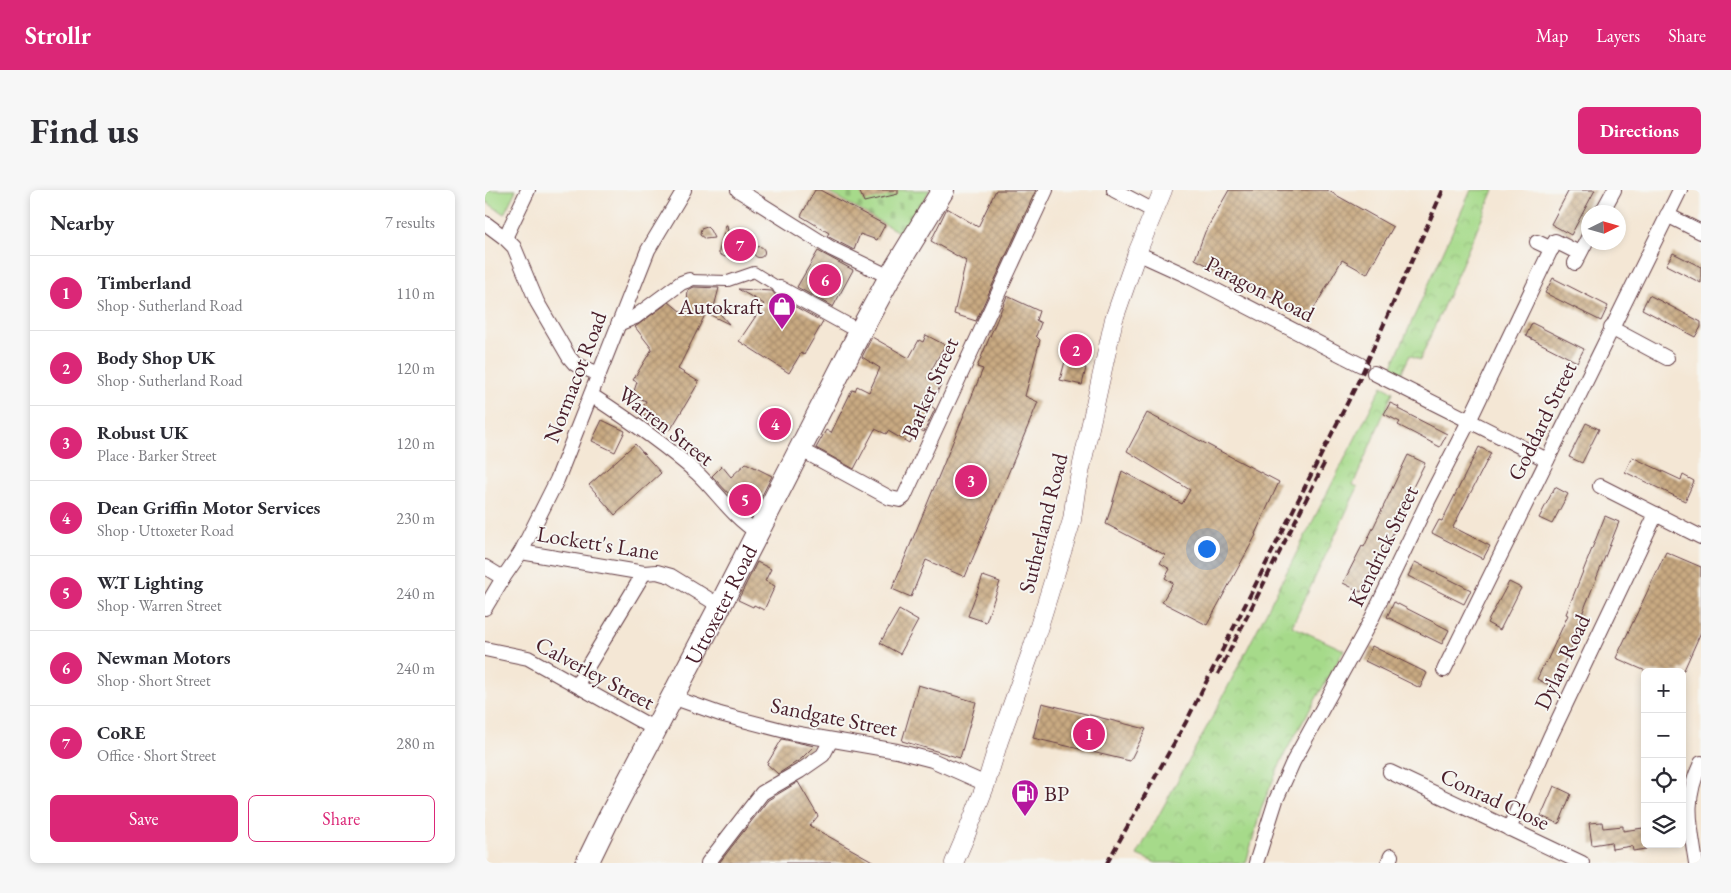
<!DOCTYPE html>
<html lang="en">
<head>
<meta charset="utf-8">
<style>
	:root { --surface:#fff; --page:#f7f7f7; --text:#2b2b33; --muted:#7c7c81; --line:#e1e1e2; --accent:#db2777 }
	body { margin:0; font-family:"EB Garamond",serif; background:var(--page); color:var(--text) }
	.controls { position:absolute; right:15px; bottom:15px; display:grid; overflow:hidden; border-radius:8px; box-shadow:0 2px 8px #0003 }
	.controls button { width:45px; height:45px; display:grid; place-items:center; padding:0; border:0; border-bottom:1px solid var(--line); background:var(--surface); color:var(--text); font:25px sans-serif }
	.compass { position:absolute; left:1096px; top:15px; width:45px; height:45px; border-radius:50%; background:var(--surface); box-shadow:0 2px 8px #0003; rotate:85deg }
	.you { position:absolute; left:721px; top:358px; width:18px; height:18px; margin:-12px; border:4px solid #fff; border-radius:50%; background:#1a73e8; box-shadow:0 0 0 8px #1a73e833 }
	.badge { display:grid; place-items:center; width:32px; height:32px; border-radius:50%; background:var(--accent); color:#fff; font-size:16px; font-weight:700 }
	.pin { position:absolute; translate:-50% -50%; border:2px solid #fff; box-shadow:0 1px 5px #0006 }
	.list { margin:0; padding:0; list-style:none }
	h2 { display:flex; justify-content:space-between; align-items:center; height:65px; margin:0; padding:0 20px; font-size:21px }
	h2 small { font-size:16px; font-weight:400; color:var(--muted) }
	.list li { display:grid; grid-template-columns:32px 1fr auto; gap:15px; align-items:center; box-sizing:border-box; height:75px; padding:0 20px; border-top:1px solid var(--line) }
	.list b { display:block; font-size:19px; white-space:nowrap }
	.list p { margin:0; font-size:16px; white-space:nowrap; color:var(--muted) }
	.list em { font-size:16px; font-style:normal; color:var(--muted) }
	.actions { display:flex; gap:10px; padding:15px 20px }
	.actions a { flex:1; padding:11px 0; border:1px solid var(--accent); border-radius:8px; text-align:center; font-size:18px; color:var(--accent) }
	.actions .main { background:var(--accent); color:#fff }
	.icon { flex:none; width:28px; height:28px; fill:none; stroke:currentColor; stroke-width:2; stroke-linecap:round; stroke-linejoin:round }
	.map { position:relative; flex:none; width:1216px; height:673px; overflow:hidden; border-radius:8px }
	header { display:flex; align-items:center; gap:30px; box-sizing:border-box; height:70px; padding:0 25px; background:var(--accent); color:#fff }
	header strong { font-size:24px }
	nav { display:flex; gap:28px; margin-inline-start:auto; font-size:18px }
	.intro { display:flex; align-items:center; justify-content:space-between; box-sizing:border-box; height:120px; padding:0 30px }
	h1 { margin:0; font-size:35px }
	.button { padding:12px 22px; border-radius:8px; background:var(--accent); color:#fff; font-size:18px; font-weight:700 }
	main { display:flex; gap:30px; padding:0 30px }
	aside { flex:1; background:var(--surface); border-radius:8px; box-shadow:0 2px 8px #0003 }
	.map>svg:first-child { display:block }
	.cemetery { fill:url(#cemetery-stones); stroke:#787c5a }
	.park { fill:url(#park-crowns); stroke:#787c5a }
	.pitch { fill:#a6da8a; stroke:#787c5a }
	.building { fill:url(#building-cross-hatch) }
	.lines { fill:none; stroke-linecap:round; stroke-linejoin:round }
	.pedestrian-casing { stroke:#643d44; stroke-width:12 }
	.minor-casing { stroke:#643d44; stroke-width:16 }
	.tertiary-casing { stroke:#643d44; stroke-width:19 }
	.primary-casing { stroke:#643d44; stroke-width:24 }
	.pedestrian { stroke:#fff; stroke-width:10 }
	.minor { stroke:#fff; stroke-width:14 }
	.tertiary { stroke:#fff; stroke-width:18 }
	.primary { stroke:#fff; stroke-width:22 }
	.rail { stroke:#4a1f2b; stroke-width:4; stroke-dasharray:8 4; stroke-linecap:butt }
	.labels { text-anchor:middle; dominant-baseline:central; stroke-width:4; stroke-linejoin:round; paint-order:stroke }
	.street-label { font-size:22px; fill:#4a1f2b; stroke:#f6f6f2 }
	.poi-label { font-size:22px; fill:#4a1f2b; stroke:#f6f6f2; text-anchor:end }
</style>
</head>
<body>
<header>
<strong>Strollr</strong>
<nav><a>Map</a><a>Layers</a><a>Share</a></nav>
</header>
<div class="intro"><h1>Find us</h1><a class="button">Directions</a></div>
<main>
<aside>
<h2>Nearby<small>7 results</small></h2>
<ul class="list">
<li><span class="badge">1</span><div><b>Timberland</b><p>Shop · Sutherland Road</p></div><em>110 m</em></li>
<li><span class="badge">2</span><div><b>Body Shop UK</b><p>Shop · Sutherland Road</p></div><em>120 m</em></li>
<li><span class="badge">3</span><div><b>Robust UK</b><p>Place · Barker Street</p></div><em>120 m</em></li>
<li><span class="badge">4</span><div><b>Dean Griffin Motor Services</b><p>Shop · Uttoxeter Road</p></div><em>230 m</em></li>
<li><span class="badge">5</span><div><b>W.T Lighting</b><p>Shop · Warren Street</p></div><em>240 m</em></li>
<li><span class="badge">6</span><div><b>Newman Motors</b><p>Shop · Short Street</p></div><em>240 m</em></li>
<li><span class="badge">7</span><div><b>CoRE</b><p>Office · Short Street</p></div><em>280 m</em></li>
</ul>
<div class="actions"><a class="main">Save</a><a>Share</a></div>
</aside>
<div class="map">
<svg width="1216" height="673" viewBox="0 0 1216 673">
	<defs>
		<pattern id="cemetery-stones" width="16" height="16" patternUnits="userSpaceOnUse" patternTransform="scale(1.25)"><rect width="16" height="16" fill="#a6da8a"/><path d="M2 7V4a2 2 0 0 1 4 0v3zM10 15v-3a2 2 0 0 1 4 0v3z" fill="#90bb77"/></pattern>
		<pattern id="park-crowns" width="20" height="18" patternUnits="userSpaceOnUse" patternTransform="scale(1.25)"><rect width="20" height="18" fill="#a6da8a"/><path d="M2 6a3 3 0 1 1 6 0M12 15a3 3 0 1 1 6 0" fill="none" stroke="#90bb77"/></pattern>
		<pattern id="building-cross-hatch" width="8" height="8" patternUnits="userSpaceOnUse" patternTransform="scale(1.25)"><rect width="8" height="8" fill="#c9aa82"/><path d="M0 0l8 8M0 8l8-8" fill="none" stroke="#a58a6b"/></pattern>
	</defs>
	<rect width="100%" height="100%" fill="#f6f6f2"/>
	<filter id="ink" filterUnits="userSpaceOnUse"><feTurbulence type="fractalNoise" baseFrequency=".02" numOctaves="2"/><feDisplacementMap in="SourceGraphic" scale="10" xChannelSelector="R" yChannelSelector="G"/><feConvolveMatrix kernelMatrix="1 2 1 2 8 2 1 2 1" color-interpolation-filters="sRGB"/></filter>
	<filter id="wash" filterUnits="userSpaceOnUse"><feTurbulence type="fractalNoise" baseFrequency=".0096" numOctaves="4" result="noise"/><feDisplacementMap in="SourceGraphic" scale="20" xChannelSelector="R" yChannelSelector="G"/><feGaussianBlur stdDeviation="1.12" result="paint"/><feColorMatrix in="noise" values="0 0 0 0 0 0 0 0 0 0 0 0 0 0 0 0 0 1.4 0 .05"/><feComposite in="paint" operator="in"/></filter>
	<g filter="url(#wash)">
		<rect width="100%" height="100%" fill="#f4e7d5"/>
		<polygon class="cemetery" points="339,0 445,0 417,44"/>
		<g class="park">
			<polygon points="986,0 1009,0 935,170 925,165 916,184 905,180"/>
			<polygon points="897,196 908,202 868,295 873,297 807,436 859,460 800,563 777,616 761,673 671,673 652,665 731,520"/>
		</g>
		<polygon class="pitch" points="0,0 31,0 19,24 0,11"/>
		<g id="blocks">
			<g class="building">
				<polygon points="330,0 335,0 400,35 392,50 375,44 369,60 342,46 344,43 316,26"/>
				<polygon points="374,0 413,0 413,4 379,12"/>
				<polygon points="511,0 551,0 491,131 469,124 481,71 446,51 462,18 493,37"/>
				<polygon points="744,0 842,0 908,37 882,84 857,70 824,127 710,69 720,42"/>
				<polygon points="1084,0 1110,0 1086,45 1066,34"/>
				<polygon points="241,35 242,35 243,42 249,42 252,45 252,49 250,52 244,55 244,64 240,67 234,64 234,61"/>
				<polygon points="222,37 225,40 229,48 220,49 215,45 216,39"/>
				<circle cx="274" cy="62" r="5.5"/>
				<polygon points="333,61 368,80 348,117 312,97"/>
				<polygon points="1188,63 1216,77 1216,93 1181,75"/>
				<polygon points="1068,88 1123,116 1116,131 1060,103"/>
				<polygon points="209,97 234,98 229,117 244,134 221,123 193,179 214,192 186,239 178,240 155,223 161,211 151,207 148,204 152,192 148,190 167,159 150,137 184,112 201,126 203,100"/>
				<polygon points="253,99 287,101 291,106 338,132 319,165 316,163 304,183 254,151 279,114"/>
				<polygon points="1164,105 1216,132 1216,137 1210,147 1157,119"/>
				<polygon points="522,106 554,121 551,130 556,133 551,146 555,150 540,206 553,212 480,387 441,370 426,407 407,399 498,179 492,177"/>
				<polygon points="1047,133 1099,159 1092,172 1041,146"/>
				<polygon points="441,145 460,155 442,188 456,194 446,216 450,219 439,242 431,238 424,253 403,241 401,244 390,239 369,279 331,258 341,240 346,243 367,200 370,201 372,196 384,202 395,178 377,167 387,147 424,168 434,150 438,152"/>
				<polygon points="586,149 600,153 594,176 601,178 597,195 575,190"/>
				<polygon points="905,213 914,217 913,219 962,244 955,257 913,235 915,232 899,224"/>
				<polygon points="662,223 794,292 770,344 771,345 722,435 677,412 688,393 680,388 685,379 675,373 680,365 621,334 637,281 697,314 705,300 642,261"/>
				<polygon points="117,230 140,241 130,262 107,251"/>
				<polygon points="1101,233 1114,239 1097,273 1084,267"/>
				<polygon points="150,254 176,283 130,325 104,295"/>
				<polygon points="994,257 1006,263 968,337 1005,356 998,369 947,343 954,330 957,331"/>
				<polygon points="923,265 940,273 920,313 922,314 899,362 896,361 876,402 858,393 877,356 879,357"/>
				<polygon points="1147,267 1196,290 1198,285 1209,291 1200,311 1140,282"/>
				<polygon points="261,273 287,286 266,327 227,286 237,276 246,287"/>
				<polygon points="1070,297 1083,304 1067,334 1054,328"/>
				<polygon points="1120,326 1134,332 1091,439 1094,441 1077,477 1076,476 1066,496 1052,489 1060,472 1061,473 1083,425 1081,424"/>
				<polygon points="1181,362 1216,377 1216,442 1199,480 1195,479 1194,482 1163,482 1131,468"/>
				<polygon points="272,372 286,379 280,391 290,396 279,420 269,415 268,417 253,410"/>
				<polygon points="930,372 986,400 979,414 923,386"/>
				<polygon points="498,386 515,392 501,432 483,426"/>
				<polygon points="1024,392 1036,398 1015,440 1002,433"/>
				<polygon points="909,412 964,440 957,454 902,427"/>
				<polygon points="414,420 433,431 415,464 395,453"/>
				<polygon points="887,456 942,483 935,498 880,471"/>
				<polygon points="433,495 491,512 475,568 417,551"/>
				<polygon points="557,513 661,539 645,571 548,548"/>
				<polygon points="297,549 329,556 316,569 293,584 282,574"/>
				<polygon points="313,592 333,626 325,636 391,673 234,673 283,610"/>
				<polygon points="1069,596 1086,604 1074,634 1056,626"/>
				<polygon points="1117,632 1118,638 1138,636 1138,641 1158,638 1161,659 1148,661 1147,656 1127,659 1126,652 1107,655 1104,633"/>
			</g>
		</g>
	</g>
	<g filter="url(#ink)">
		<use href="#blocks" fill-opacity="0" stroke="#643d44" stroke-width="1"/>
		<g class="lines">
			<g class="pedestrian-casing">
				<polyline id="pedestrian" points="204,90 243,91 269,82 295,98"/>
			</g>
			<g class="minor-casing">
				<g id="minor">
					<polyline points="253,0 347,59 405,87"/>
					<polyline points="629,0 669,21"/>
					<polyline points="1117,22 1129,0"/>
					<polyline points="1182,25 1216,42"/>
					<polyline points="0,33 20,48 29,57 52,112 84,167 90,174 114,184"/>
					<polyline points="20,48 43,0"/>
					<polyline points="1052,52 1067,59"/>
					<polyline points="652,63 707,88 876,175"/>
					<polyline points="1090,73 1104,46"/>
					<polyline points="295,98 375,142"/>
					<polyline points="133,134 150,127 196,93 204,90"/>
					<polyline points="1126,138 1182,168"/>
					<polyline points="889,183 1062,270"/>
					<path d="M106 205C143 229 179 254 212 283 233 303 248 327 272 342"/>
					<polyline points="315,259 405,308 415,310 419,307 561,0"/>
					<polyline points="1115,296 1216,347"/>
					<polyline points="36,362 159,383 172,382 186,386 235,416"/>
					<polyline points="0,377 18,388"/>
					<polyline points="0,418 18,388 36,362 72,290 163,60 199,0"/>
					<polyline points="0,459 43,468 170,539"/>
					<polyline points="959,480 1195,0"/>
					<polyline points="92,494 159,383"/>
					<polyline points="187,507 235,524 308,543 412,561 447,570 501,594"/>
					<polyline points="905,582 1097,673"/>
					<polyline points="1024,639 1065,547 1171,324"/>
					<polyline points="223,673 277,603 315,581 338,565 346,550"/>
					<polyline points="771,673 791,610 808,572 886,430 944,309 984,231 1070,51 1094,63"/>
					<polyline points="903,673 906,666"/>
					<path d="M1211 673C1205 634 1198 610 1216 573"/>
				</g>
			</g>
			<g class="tertiary-casing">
				<polyline id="tertiary" points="469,673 481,645 501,594 514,551 546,462 587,330 591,301 629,129 652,63 678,0"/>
			</g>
			<g class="primary-casing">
				<g id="primary">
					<path id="s1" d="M102 673 123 630 235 416 375 142 405 87 458 0"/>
				</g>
			</g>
			<use href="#pedestrian" class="pedestrian"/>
			<use href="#minor" class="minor"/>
			<use href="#tertiary" class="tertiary"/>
			<use href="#primary" class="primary"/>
			<g class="rail">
				<polyline points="733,484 840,272"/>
				<polyline points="622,673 701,532 876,186 958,0"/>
			</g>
		</g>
	</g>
	<defs>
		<g id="shop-pin" transform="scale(1.4375)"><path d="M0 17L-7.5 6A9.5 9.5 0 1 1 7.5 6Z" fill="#b5179e" stroke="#f6f6f2"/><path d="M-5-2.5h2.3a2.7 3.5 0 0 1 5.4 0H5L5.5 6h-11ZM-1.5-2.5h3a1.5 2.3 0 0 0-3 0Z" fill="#fff"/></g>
		<g id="fuel-pin" transform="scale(1.4375)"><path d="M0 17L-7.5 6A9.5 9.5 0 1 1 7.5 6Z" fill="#b5179e" stroke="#f6f6f2"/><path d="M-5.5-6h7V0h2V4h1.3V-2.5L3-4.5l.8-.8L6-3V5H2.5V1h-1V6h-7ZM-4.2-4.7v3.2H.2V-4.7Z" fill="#fff"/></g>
	</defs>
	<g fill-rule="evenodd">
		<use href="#shop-pin" x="297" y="116"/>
		<use href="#fuel-pin" x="540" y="603"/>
	</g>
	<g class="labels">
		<g class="street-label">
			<text transform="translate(775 99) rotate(27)">Paragon Road</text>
			<text transform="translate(90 187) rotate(-69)">Normacot Road</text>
			<text transform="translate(445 198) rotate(-66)">Barker Street</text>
			<text transform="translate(1057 231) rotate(-64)">Goddard Street</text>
			<text transform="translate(181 236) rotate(38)">Warren Street</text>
			<text transform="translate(558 333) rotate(-76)">Sutherland Road</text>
			<text transform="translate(113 353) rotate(9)">Lockett's Lane</text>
			<text transform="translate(898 356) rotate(-64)">Kendrick Street</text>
			<text stroke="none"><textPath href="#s1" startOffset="291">Uttoxeter Road</textPath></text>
			<text transform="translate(1077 472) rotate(-65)">Dylan Road</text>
			<text transform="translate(110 483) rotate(28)">Calverley Street</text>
			<text transform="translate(349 527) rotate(11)">Sandgate Street</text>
			<text transform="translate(1010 609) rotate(25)">Conrad Close</text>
		</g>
		<g class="poi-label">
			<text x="278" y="116">Autokraft</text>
			<text x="559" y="603" text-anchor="start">BP</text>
		</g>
	</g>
</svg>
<div class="controls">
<button>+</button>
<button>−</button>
<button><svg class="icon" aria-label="locate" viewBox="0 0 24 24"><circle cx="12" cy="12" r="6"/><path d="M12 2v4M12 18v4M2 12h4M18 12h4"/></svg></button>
<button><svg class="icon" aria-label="layers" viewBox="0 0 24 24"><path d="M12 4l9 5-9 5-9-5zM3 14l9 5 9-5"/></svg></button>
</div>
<svg class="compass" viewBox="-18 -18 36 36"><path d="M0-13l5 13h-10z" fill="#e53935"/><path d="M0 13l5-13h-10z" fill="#7c7c81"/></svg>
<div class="you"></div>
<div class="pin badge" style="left:604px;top:544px">1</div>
<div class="pin badge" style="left:591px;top:160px">2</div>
<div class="pin badge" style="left:486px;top:291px">3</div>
<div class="pin badge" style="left:290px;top:234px">4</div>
<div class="pin badge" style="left:260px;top:310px">5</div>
<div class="pin badge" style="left:340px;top:90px">6</div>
<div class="pin badge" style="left:255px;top:55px">7</div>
</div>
</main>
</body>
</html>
